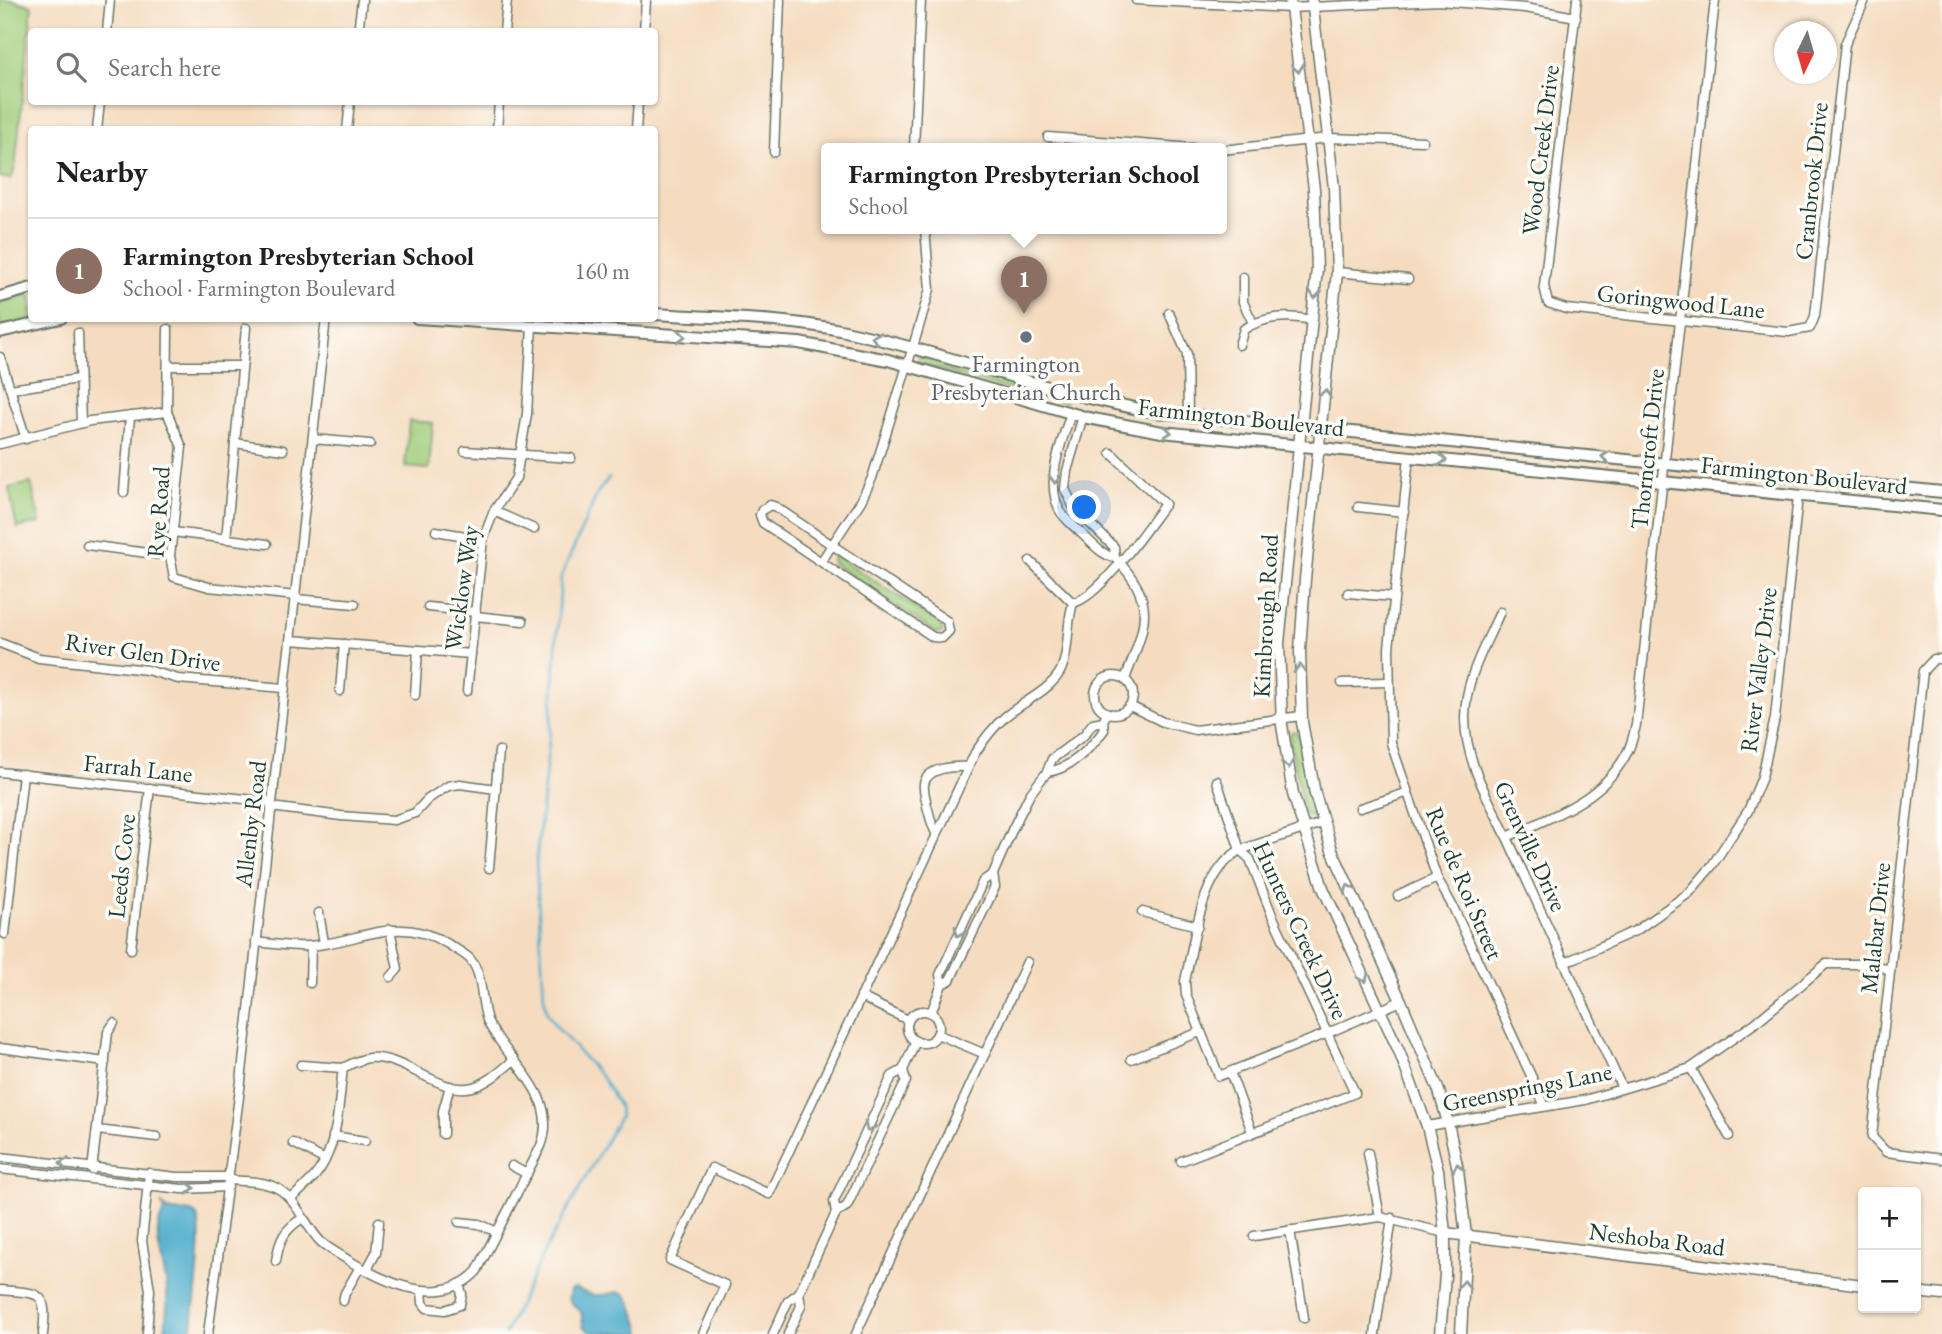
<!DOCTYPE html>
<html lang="en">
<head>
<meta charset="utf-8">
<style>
	:root { --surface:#fff; --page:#f6f6f6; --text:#202124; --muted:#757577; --line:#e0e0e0; --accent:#d93025 }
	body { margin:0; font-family:"EB Garamond",serif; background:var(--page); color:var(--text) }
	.controls { position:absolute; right:21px; bottom:21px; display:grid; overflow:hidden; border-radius:7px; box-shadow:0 2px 5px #0004 }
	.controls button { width:63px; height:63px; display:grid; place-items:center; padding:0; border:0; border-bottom:2px solid var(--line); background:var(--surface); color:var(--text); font:35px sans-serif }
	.compass { position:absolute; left:1774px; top:21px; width:63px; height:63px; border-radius:50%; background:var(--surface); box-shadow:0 2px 5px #0004; rotate:185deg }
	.you { position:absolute; left:1085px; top:508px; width:24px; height:24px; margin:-18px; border:5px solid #fff; border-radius:50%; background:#1a73e8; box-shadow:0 0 0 10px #1a73e833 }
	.badge { display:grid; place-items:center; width:46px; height:46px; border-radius:50%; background:var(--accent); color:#fff; font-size:23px; font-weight:700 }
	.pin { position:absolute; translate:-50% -58px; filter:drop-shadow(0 2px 4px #0008) }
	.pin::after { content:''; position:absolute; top:37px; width:24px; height:21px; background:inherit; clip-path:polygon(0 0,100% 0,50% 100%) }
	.popup { position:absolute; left:821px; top:143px; width:406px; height:91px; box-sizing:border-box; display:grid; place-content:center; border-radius:7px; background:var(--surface); filter:drop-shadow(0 2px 5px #0005); font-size:23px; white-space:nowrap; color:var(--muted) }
	.popup b { font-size:26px; color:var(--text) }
	.popup::after { content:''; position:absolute; left:50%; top:100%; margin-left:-14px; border:14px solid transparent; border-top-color:var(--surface) }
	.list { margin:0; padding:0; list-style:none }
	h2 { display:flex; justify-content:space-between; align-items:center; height:91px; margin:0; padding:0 28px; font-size:30px }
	h2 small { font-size:23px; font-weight:400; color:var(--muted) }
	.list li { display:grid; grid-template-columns:46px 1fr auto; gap:21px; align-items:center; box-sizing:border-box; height:105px; padding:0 28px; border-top:2px solid var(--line) }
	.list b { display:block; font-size:26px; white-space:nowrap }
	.list p { margin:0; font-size:23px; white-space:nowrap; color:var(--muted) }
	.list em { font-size:23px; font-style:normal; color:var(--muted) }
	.icon { flex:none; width:38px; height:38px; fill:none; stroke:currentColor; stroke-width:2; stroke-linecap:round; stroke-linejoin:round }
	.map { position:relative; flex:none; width:1942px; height:1334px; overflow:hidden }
	.search { position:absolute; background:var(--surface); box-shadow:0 2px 5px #0004; left:28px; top:28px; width:630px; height:77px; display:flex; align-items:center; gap:18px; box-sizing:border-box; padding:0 24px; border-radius:7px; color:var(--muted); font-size:26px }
	.panel { position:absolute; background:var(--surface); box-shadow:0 2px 5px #0004; left:28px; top:126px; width:630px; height:196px; border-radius:7px }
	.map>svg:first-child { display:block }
	.green { fill:#a0cd7b; stroke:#608558; stroke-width:2 }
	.water { fill:#4cabcb; stroke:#367480; stroke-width:2 }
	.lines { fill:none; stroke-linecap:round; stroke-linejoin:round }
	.stream { stroke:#4cabcb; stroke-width:2.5 }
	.minor-casing { stroke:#6a7565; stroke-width:11 }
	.tertiary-casing { stroke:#6a7565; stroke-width:13 }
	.secondary-casing { stroke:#6a7565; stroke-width:14 }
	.minor { stroke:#fff; stroke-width:8 }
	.tertiary { stroke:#fff; stroke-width:10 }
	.secondary { stroke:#fff; stroke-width:10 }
	.oneway { stroke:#8f9e9a }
	.worship-dot { fill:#6b7280; stroke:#fdfcf7; stroke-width:2.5 }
	.labels { text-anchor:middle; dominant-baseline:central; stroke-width:7; stroke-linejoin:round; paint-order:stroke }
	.street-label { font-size:24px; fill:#1f3d34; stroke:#fdfcf7 }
	.worship-label { font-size:24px; fill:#5b616d; stroke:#fdfcf7 }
</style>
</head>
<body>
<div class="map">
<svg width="1942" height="1334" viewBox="0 0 1942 1334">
	<rect width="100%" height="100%" fill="#fdfcf7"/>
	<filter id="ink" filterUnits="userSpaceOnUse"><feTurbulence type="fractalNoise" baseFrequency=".0143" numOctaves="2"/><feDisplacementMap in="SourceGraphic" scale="14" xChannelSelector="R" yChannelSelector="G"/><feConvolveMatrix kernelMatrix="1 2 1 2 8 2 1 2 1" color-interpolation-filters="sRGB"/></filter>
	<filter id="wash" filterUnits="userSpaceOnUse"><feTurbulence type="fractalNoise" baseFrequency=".00686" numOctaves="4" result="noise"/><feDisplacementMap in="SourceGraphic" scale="28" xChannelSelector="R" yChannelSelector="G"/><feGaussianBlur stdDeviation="1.57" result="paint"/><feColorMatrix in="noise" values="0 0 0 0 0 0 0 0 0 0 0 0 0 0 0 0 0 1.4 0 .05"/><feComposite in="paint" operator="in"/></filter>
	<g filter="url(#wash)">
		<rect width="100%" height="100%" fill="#f5dcc0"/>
		<g class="green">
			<polygon points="0,0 13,0 32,6 15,168 11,179 0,177"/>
			<polygon points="31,294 32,318 34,319 0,327 0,303"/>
			<polygon points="919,356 1065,397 1067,400 1064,402 991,385 918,363"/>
			<polygon points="409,421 433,423 429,469 405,467"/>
			<polygon points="31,483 40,523 17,528 9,488"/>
			<polygon points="835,555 942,625 942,633 936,633 834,564 832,559"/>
			<polygon points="1293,731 1298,734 1313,812 1310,817 1304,813 1289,735"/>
		</g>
		<g class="water">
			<path d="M161 1203C164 1206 166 1209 169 1210 178 1214 189 1208 196 1215 206 1225 193 1316 191 1334H165C166 1320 168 1304 167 1290 166 1265 148 1233 165 1211Z"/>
			<path d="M575 1288C582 1291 588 1295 596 1295 619 1296 623 1280 635 1313 637 1320 641 1326 641 1334L590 1332 583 1326C581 1302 579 1314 568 1299L570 1290Z"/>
		</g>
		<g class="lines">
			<polyline class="stream" points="505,1334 544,1252 620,1116 619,1106 603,1079 555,1025 547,1013 544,997 536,862 551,722 561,577 598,492 609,478"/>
		</g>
	</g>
	<g filter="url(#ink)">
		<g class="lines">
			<g class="minor-casing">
				<g id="minor">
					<polyline points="1136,0 1290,8 1439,1 1525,8 1576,17"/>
					<polyline points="1577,0 1544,286 1548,303 1566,309 1788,332 1810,328 1815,316 1845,44 1865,0"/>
					<polyline points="107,32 110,0"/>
					<polyline points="358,32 362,0"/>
					<polyline points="504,32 507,0"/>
					<polyline points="644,32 646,0"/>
					<polyline points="97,130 100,102"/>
					<polyline points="347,130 350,102"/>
					<polyline points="497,130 499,102"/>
					<polyline points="636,130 638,102"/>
					<polyline points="1048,137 1193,148"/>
					<polyline points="914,148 921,0"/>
					<polyline points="1222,150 1328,138 1423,141"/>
					<polyline points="774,152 780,0"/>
					<polyline points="1337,272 1408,279"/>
					<polyline points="1243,277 1243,302 1253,323"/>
					<polyline points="1169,313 1187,354 1188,415"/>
					<polyline points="78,333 81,423"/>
					<path d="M1239 345 1244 329C1266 316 1287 315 1312 320"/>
					<polyline points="0,357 26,439"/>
					<polyline points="168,366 242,366"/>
					<polyline points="11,389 78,379"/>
					<polyline points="167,412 168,329"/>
					<path d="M1071 413C1062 442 1045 479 1059 509 1063 518 1073 525 1081 533 1092 543 1100 554 1115 558L1114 547 1074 508 1065 489 1067 471 1083 416"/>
					<polyline points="313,439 370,444"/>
					<polyline points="235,443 283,450"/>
					<polyline points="0,444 90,421 167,412 182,447 170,556 174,577 209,587 296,596"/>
					<polyline points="465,451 571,458"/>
					<polyline points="1409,457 1389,648 1391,743 1437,878 1453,907 1545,1106"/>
					<polyline points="124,492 130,416"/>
					<polyline points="1358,507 1404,512"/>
					<polyline points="494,511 534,529"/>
					<polyline points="436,531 483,539"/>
					<polyline points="173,532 267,544"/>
					<polyline points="226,539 246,328"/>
					<polyline points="87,545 170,556"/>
					<path d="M1117 560C1159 603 1144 629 1125 679"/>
					<polyline points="1030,561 1073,603"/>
					<polyline points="821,562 832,545 776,507 770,505 762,510 760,515 763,523 933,637 942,638 949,631 947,621 832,545 861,501 872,478 913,347 930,289 925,228"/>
					<polyline points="1348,593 1394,597"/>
					<polyline points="295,599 355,604"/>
					<path d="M1073 603C1101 596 1146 529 1165 504L1111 453"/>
					<polyline points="428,607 476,612"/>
					<path d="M1500 612C1485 646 1465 679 1465 717 1465 766 1492 803 1511 846 1548 927 1585 1007 1622 1088"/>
					<polyline points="475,616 523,621"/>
					<polyline points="291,640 471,654"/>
					<polyline points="0,643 39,658 147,670 178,679 284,688"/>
					<polyline points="1942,659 1934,659 1923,671 1872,1137 1886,1152 1942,1159"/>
					<circle cx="1114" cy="695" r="19"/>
					<polyline points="1342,683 1389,682"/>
					<polyline points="340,691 344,644"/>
					<polyline points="467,691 483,539 494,511 516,478 527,414 532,326"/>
					<polyline points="415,695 418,650"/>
					<polyline points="1130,706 1163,722 1195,730 1301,716"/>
					<path d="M1103 721 1093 723 1084 735 1052 759 1047 772C1069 770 1091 748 1104 730L1103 721 1107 713"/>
					<polyline points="0,772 272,802"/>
					<polyline points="271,807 341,816 394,820 415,813 428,799 448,786 460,784 496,789"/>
					<polyline points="1360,808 1406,793"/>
					<path d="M1322 823 1240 850C1200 874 1195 939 1185 981L1186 995 1219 1076 1328 1033 1401 1001"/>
					<path d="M936 833C931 824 930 816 927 806 926 799 923 790 924 784 927 767 955 766 968 767"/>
					<path d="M1507 837C1554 816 1604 799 1628 751 1632 743 1634 733 1636 725L1715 0"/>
					<polyline points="489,868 499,751"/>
					<polyline points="993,874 983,881 940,975 942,984 950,980 995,887 993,874 1013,828 1030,794 1047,772"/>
					<polyline points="1398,896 1437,878"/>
					<polyline points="1142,912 1198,926"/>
					<polyline points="319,913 324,943"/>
					<polyline points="390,929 398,969 391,977"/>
					<polyline points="5,934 23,774"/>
					<polyline points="131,949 150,788"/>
					<polyline points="1564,963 1637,930 1689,893 1711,867 1748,811 1762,777 1775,718 1798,496"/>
					<polyline points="310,983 311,946"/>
					<polyline points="861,997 908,1020"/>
					<circle cx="923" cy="1027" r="16"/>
					<polyline points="931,1013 942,984"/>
					<polyline points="937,1034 985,1054"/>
					<polyline points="0,1048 105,1062"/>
					<polyline points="1131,1059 1200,1032"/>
					<polyline points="301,1065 343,1068"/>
					<polyline points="1691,1068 1729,1136"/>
					<polyline points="903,1070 906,1081 847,1206 836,1213 834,1201 892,1076 903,1070 916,1041"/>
					<polyline points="1230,1072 1252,1132"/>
					<polyline points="1427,1126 1585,1100 1691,1068 1755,1023 1826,964 1871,964 1890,970"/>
					<polyline points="97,1130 157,1137"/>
					<polyline points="443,1134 443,1111 450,1086"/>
					<polyline points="333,1136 365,1141"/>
					<polyline points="293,1143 325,1160"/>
					<polyline points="1368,1153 1380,1217"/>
					<polyline points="0,1157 177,1177 229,1177"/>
					<polyline points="1181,1161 1355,1093 1272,915 1250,859 1240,850 1217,781"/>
					<polyline points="512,1166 527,1174"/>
					<polyline points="0,1169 182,1189 228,1187"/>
					<polyline points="92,1170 108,1032 114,1023"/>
					<path d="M229 1180C244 1181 263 1181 277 1188 297 1199 305 1226 321 1242 329 1249 339 1254 348 1260 384 1282 441 1310 477 1271L541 1146C556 1106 527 1077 504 1047 498 1038 491 1030 487 1020 480 1001 484 975 470 959 464 953 455 949 448 944 396 913 361 942 309 946 291 947 273 944 256 942"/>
					<path d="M291 1199C303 1188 317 1177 324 1162 339 1134 339 1098 343 1068 351 1064 360 1059 369 1058 404 1055 441 1096 473 1087 488 1083 502 1070 514 1060"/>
					<polyline points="459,1222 479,1224 497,1232"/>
					<polyline points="1290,1230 1304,1318"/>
					<polyline points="1254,1236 1380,1217 1445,1233"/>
					<path d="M276 1261C279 1241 284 1229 303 1218"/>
					<polyline points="366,1271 376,1253 379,1222"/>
					<path d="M0 1290C40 1294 48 1289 43 1334"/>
					<polyline points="422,1290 423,1303 427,1308 445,1310 460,1305 462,1294 459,1284"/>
					<polyline points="343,1301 345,1293 360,1267"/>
					<polyline points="147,1334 150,1290 142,1241 149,1173"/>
					<polyline points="208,1334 241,1081 326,318"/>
					<path d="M703 1334 725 1285 670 1260 712 1168 769 1194 975 753C984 740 993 727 1006 716 1023 702 1049 691 1060 672 1070 653 1066 624 1073 603"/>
					<polyline points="773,1334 788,1301 799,1293 836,1213"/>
					<polyline points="788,1334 801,1306 799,1293"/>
					<polyline points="856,1334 1027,962"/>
					<polyline points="1375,1334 1392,1218"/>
				</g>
			</g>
			<g class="tertiary-casing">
				<g id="tertiary">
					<polyline points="1290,0 1314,189 1317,269 1279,643 1282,725 1293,794 1323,888 1399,1051 1427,1126 1438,1170 1445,1233 1445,1275 1440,1334"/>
					<polyline points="1312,0 1334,188 1337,272 1305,579 1300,650 1302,722 1315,794 1332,850 1401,1001 1439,1091 1448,1123 1458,1170 1466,1236 1461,1334"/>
					<polyline points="1445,1233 1863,1285"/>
					<polyline points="1916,1292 1942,1295"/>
				</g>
			</g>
			<g class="secondary-casing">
				<g id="secondary">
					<polyline points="0,297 32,288"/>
					<path d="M654 314C716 318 786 318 845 331 950 354 1049 393 1155 412L1942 492"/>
					<polyline points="417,318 799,343 888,360 1088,418 1162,432 1942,510"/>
					<polyline points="0,332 61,318"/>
				</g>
			</g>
			<use href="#minor" class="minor"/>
			<use href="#tertiary" class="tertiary"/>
			<use href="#secondary" class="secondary"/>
		</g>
		<defs><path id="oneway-chevron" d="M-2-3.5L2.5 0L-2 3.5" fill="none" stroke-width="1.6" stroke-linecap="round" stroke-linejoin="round" transform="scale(1.75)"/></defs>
		<g class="oneway">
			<use href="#oneway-chevron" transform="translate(1298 68) rotate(83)"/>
			<use href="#oneway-chevron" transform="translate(1315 294) rotate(96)"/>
			<use href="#oneway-chevron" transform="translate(681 336) rotate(3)"/>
			<use href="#oneway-chevron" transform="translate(876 338) rotate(-167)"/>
			<use href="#oneway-chevron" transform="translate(1325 394) rotate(-84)"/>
			<use href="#oneway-chevron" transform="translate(1167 432) rotate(7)"/>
			<use href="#oneway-chevron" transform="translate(1606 457) rotate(-174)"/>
			<use href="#oneway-chevron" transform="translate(1442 460) rotate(6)"/>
			<use href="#oneway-chevron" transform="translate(1055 479) rotate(92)"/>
			<use href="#oneway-chevron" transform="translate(1300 669) rotate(-90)"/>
			<use href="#oneway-chevron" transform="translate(1288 764) rotate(80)"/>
			<use href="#oneway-chevron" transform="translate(1349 889) rotate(-115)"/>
			<use href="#oneway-chevron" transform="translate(959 932) rotate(114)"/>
			<use href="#oneway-chevron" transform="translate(1364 978) rotate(66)"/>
			<use href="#oneway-chevron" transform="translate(869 1127) rotate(115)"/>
			<use href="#oneway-chevron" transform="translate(64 1164) rotate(-173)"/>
			<use href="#oneway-chevron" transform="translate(1458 1168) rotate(-100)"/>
			<use href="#oneway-chevron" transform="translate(190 1188) rotate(-1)"/>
			<use href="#oneway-chevron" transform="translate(1464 1285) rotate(-86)"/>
		</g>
	</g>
	<circle class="worship-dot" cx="1026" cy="337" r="7"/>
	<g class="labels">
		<g class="street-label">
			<text transform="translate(1540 150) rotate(-83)">Wood Creek Drive</text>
			<text transform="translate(1811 181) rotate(-84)">Cranbrook Drive</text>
			<text transform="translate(1681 301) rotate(6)">Goringwood Lane</text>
			<text transform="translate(1241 417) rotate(6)">Farmington Boulevard</text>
			<text transform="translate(1647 449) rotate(-84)">Thorncroft Drive</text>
			<text transform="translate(1804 475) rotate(6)">Farmington Boulevard</text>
			<text transform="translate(158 512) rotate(-86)">Rye Road</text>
			<text transform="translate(461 588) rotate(-82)">Wicklow Way</text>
			<text transform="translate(1265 616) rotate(-87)">Kimbrough Road</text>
			<text transform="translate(143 652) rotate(8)">River Glen Drive</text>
			<text transform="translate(1758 670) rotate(-83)">River Valley Drive</text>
			<text transform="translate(138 768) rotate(6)">Farrah Lane</text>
			<text transform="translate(250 824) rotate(-83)">Allenby Road</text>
			<text transform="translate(1531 846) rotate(65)">Grenville Drive</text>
			<text transform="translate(121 866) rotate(-84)">Leeds Cove</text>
			<text transform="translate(1465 883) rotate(67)">Rue de Roi Street</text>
			<text transform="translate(1875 928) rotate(-84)">Malabar Drive</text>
			<text transform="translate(1301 930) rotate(65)">Hunters Creek Drive</text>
			<text transform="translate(1527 1087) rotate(-11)">Greensprings Lane</text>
			<text transform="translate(1657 1239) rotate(7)">Neshoba Road</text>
		</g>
		<g class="worship-label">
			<text x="1026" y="363">Farmington<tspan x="1026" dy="28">Presbyterian Church</tspan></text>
		</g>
	</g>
</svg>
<div class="controls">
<button>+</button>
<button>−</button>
</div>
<svg class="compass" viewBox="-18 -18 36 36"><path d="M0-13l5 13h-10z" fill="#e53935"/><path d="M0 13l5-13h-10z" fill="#757577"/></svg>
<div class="you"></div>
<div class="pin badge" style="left:1024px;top:314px;background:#8d6e63">1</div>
<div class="popup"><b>Farmington Presbyterian School</b>School</div>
<div class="search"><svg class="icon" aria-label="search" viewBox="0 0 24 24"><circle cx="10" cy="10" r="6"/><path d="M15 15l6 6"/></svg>Search here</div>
<section class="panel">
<h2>Nearby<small></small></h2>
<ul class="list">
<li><span class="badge" style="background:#8d6e63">1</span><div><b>Farmington Presbyterian School</b><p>School · Farmington Boulevard</p></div><em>160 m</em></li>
</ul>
</section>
</div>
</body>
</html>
